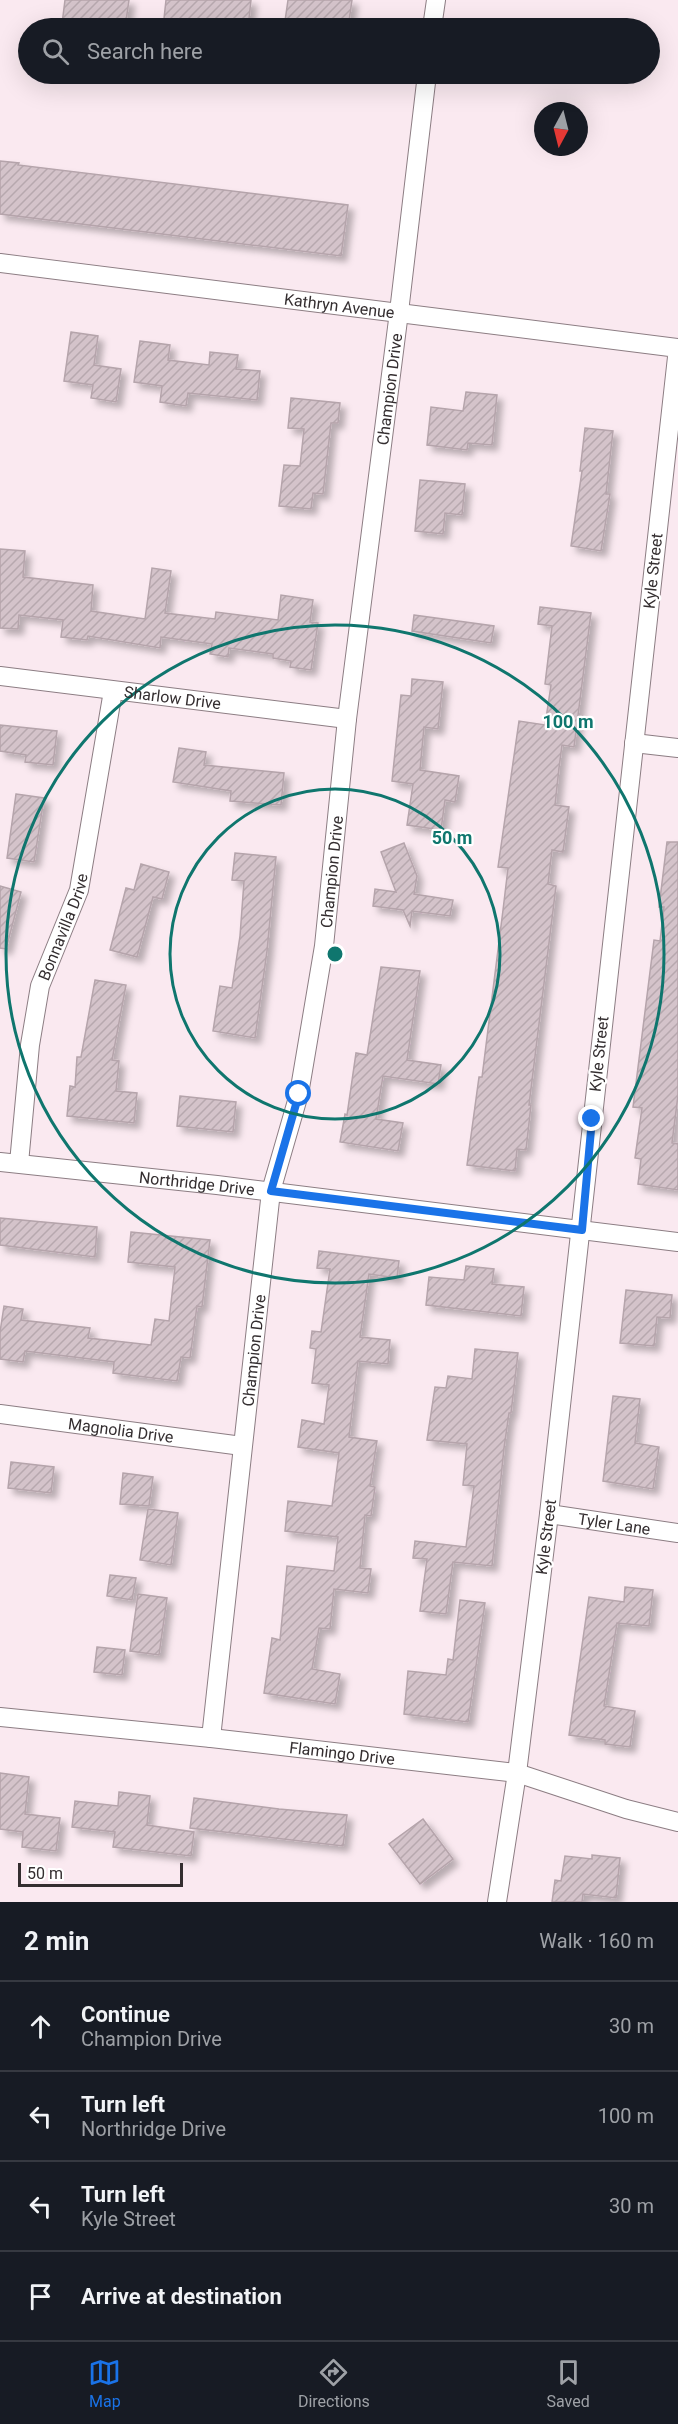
<!DOCTYPE html>
<html lang="en">
<head>
<meta charset="utf-8">
<style>
	:root { --surface:#171b24; --page:#242831; --text:#f1f3f6; --muted:#9ea1a6; --line:#363941; --accent:#1a73e8 }
	body { margin:0; font-family:Roboto,sans-serif; background:var(--page); color:var(--text) }
	.compass { position:absolute; left:534px; top:102px; width:54px; height:54px; border-radius:50%; background:var(--surface); box-shadow:0 6px 24px #0002; rotate:187deg }
	.scale { position:absolute; left:18px; bottom:15px; width:165px; box-sizing:border-box; padding-left:6px; border:3px solid #342e30; border-top:0; font-size:16px; line-height:21px; white-space:nowrap; color:#342e30; -webkit-text-stroke:4px #fff; paint-order:stroke }
	.stop { position:absolute; width:18px; height:18px; margin:-14px; border:4px solid #1a73e8; border-radius:50%; background:#fff }
	.stop.end { background:#1a73e8; border-color:#fff; box-shadow:0 2px 6px #0008 }
	.list { margin:0; padding:0; list-style:none }
	h2 { display:flex; justify-content:space-between; align-items:center; height:78px; margin:0; padding:0 24px; font-size:26px }
	h2 small { font-size:20px; font-weight:400; color:var(--muted) }
	.list li { display:grid; grid-template-columns:39px 1fr auto; gap:18px; align-items:center; box-sizing:border-box; height:90px; padding:0 24px; border-top:2px solid var(--line) }
	.list b { display:block; font-size:22px; white-space:nowrap }
	.list p { margin:0; font-size:20px; white-space:nowrap; color:var(--muted) }
	.list em { font-size:20px; font-style:normal; color:var(--muted) }
	.icon { flex:none; width:33px; height:33px; fill:none; stroke:currentColor; stroke-width:2; stroke-linecap:round; stroke-linejoin:round }
	.map { position:relative; flex:none; width:678px; height:1902px; overflow:hidden }
	.search { position:absolute; background:var(--surface); box-shadow:0 6px 24px #0002; left:18px; right:18px; top:18px; height:66px; display:flex; align-items:center; gap:15px; box-sizing:border-box; padding:0 21px; border-radius:33px; color:var(--muted); font-size:22px }
	.sheet { height:438px; background:var(--surface) }
	nav { display:flex; justify-content:space-around; align-items:center; box-sizing:border-box; height:84px; border-top:2px solid var(--line); background:var(--surface); font-size:16px; color:var(--muted) }
	nav a { display:grid; justify-items:center; gap:3px }
	nav .on { color:var(--accent) }
	.map>svg:first-child { display:block }
	.building { fill:url(#building-hatch); stroke:#b5a4ab; stroke-width:1.5; filter:url(#shadow) }
	.lines { fill:none; stroke-linecap:round; stroke-linejoin:round }
	.minor-casing { stroke:#8c7d83; stroke-width:20 }
	.minor { stroke:#fff; stroke-width:18 }
	.route { stroke:#1a73e8; stroke-width:8 }
	.ring { fill:none; stroke:#0f766e; stroke-width:3 }
	.labels { text-anchor:middle; dominant-baseline:central; stroke-width:4.5; stroke-linejoin:round; paint-order:stroke }
	.street-label { font-size:16px; fill:#342e30; stroke:#fff }
	.centre { fill:#0f766e; stroke:#fff; stroke-width:3 }
	.ring-label { font-size:18px; text-anchor:middle; font-weight:bold; fill:#0f766e; stroke:#fff; stroke-width:4.5; stroke-linejoin:round; paint-order:stroke }
</style>
</head>
<body>
<div class="map">
<svg width="678" height="1902" viewBox="0 0 678 1902">
	<defs>
		<pattern id="building-hatch" width="6" height="6" patternUnits="userSpaceOnUse" patternTransform="scale(1.5)"><rect width="6" height="6" fill="#d4c3ca"/><path d="M-1 1l2-2M0 6l6-6M5 7l2-2" fill="none" stroke="#b7a8ae"/></pattern>
		<filter id="shadow"><feDropShadow dx="5.5" dy="5.5" stdDeviation="3" flood-color="#0004"/></filter>
	</defs>
	<rect width="100%" height="100%" fill="#fae9f0"/>
	<g class="building">
		<polygon points="65,0 129,0 125,28 97,28 62,24"/>
		<polygon points="166,0 251,0 248,28 163,28"/>
		<polygon points="288,0 352,0 348,28 284,28"/>
		<polygon points="0,161 19,163 18,165 348,205 341,256 0,214"/>
		<polygon points="71,332 98,336 94,365 121,369 116,402 91,398 93,385 64,381"/>
		<polygon points="140,341 170,345 168,360 209,365 210,352 238,355 236,369 260,371 257,400 188,393 186,406 160,402 162,386 134,382"/>
		<polygon points="466,392 497,395 492,445 468,443 467,450 427,445 431,407 463,411"/>
		<polygon points="291,398 340,403 338,423 331,423 323,494 313,493 311,509 279,506 284,465 300,466 304,429 288,428"/>
		<polygon points="585,428 613,431 606,494 610,494 601,551 571,546 582,471 580,471"/>
		<polygon points="420,480 465,484 462,515 445,513 443,534 415,531"/>
		<polygon points="0,549 25,551 23,577 93,585 91,611 145,619 152,568 171,571 165,613 215,619 216,612 278,620 281,595 313,600 310,622 318,623 311,670 290,667 291,661 273,658 273,654 229,648 228,657 210,654 212,644 161,637 160,648 88,636 87,640 61,637 63,620 19,615 18,629 0,628"/>
		<polygon points="540,607 591,613 574,747 562,745 559,768 555,805 569,807 563,852 552,850 548,884 556,886 529,1105 531,1105 526,1150 517,1149 515,1171 467,1165 479,1077 482,1077 503,910 508,868 498,867 519,721 545,725 551,685 545,684 552,626 538,624"/>
		<polygon points="414,615 494,626 491,643 412,631"/>
		<polygon points="412,679 443,682 438,729 424,727 420,770 459,776 455,802 445,800 441,830 407,825 413,784 392,781 401,695 411,696"/>
		<polygon points="0,725 57,731 53,765 25,762 26,755 0,751"/>
		<polygon points="179,748 206,752 204,765 284,773 281,805 230,801 231,791 173,782"/>
		<polygon points="16,794 44,798 34,862 7,858"/>
		<polygon points="667,842 678,842 678,1095 672,1143 678,1144 678,1190 638,1184 641,1159 635,1158 642,1108 633,1107 654,940 660,941 664,907 659,907"/>
		<polygon points="404,843 417,876 414,894 453,900 450,916 412,911 410,926 403,910 373,906 375,889 396,892 381,852"/>
		<polygon points="235,853 276,857 267,951 255,1038 213,1031 220,986 232,988 240,936 244,881 232,880"/>
		<polygon points="141,864 169,872 162,899 153,897 137,957 110,950 126,888 134,890"/>
		<polygon points="0,886 21,892 6,949 0,948"/>
		<polygon points="381,967 420,971 407,1060 441,1065 438,1084 383,1076 376,1119 403,1123 398,1151 340,1142 345,1114 347,1115 356,1053 367,1055"/>
		<polygon points="95,980 126,985 112,1060 119,1061 116,1091 137,1093 134,1123 67,1116 70,1086 75,1087 77,1057 81,1057"/>
		<polygon points="180,1096 236,1102 233,1132 177,1126"/>
		<polygon points="0,1218 97,1227 95,1257 0,1245"/>
		<polygon points="131,1232 210,1240 202,1307 197,1306 190,1358 181,1357 177,1381 113,1373 114,1362 25,1351 23,1362 0,1359 0,1332 4,1306 23,1309 21,1320 90,1328 88,1338 151,1345 155,1319 169,1321 175,1267 128,1262"/>
		<polygon points="319,1251 399,1261 397,1278 369,1274 360,1337 390,1340 388,1364 358,1361 349,1437 377,1441 370,1486 375,1487 371,1516 365,1515 360,1568 371,1569 368,1593 334,1589 330,1629 319,1628 312,1669 340,1674 335,1704 264,1693 272,1638 280,1640 287,1566 334,1571 338,1537 285,1531 288,1501 332,1506 339,1453 298,1447 302,1420 324,1424 329,1385 312,1383 316,1349 310,1348 312,1331 321,1332 330,1269 317,1268"/>
		<polygon points="466,1266 494,1269 492,1284 524,1287 521,1316 426,1305 429,1277 464,1280"/>
		<polygon points="626,1290 672,1295 670,1318 657,1317 654,1346 620,1343"/>
		<polygon points="475,1349 518,1353 511,1413 509,1413 504,1448 492,1566 453,1562 446,1614 420,1611 427,1559 413,1558 415,1541 466,1547 474,1486 463,1485 467,1444 427,1440 435,1387 446,1388 448,1376 472,1379"/>
		<polygon points="613,1396 640,1399 635,1443 659,1447 653,1489 603,1481"/>
		<polygon points="11,1462 54,1467 51,1493 8,1488"/>
		<polygon points="123,1473 153,1477 149,1506 120,1504"/>
		<polygon points="148,1509 178,1513 171,1565 140,1560"/>
		<polygon points="110,1575 136,1578 132,1600 107,1596"/>
		<polygon points="625,1587 653,1590 649,1626 617,1623 604,1706 635,1711 630,1747 605,1744 605,1740 569,1735 589,1597 624,1602"/>
		<polygon points="138,1594 167,1598 159,1655 130,1651"/>
		<polygon points="460,1600 485,1603 468,1722 404,1714 408,1671 446,1675 448,1659 453,1660"/>
		<polygon points="97,1647 125,1650 122,1675 94,1672"/>
		<polygon points="0,1773 29,1777 25,1814 60,1818 56,1851 22,1847 23,1832 0,1829"/>
		<polygon points="119,1792 150,1796 147,1825 194,1832 191,1856 113,1847 115,1832 72,1827 75,1801 118,1806"/>
		<polygon points="194,1798 279,1809 347,1815 343,1846 190,1828"/>
		<polygon points="423,1819 453,1859 420,1884 389,1844"/>
		<polygon points="592,1855 620,1858 616,1898 583,1894 582,1902 552,1902 555,1880 561,1881 565,1856 592,1859"/>
	</g>
	<g class="lines">
		<g class="minor-casing">
			<g id="minor">
				<polyline points="432,28 436,0"/>
				<path id="s1" d="M0 263 678 348 549 1514 517 1773 497 1902"/>
				<path id="s2" d="M0 676 347 719"/>
				<polyline points="634,743 678,748"/>
				<path id="s3" d="M0 1162 217 1185 678 1242"/>
				<path id="s4" d="M19 1163 30 1045 40 986 79 890 113 691"/>
				<path id="s5" d="M0 1414 242 1446"/>
				<path id="s6" d="M549 1514 678 1533"/>
				<path id="s7" d="M0 1717 211 1738 517 1773 626 1809 678 1822"/>
				<path id="s8" d="M211 1738 271 1191 299 1094 324 946 347 719 399 312 427 74"/>
			</g>
		</g>
		<use href="#minor" class="minor"/>
	</g>
	<g class="lines">
		<polyline class="route" points="299,1094 271,1191 582,1230 592,1119"/>
	</g>
	<g class="ring">
		<circle cx="335" cy="954" r="165"/>
		<circle cx="335" cy="954" r="329"/>
	</g>
	<g class="labels">
		<g class="street-label">
			<text stroke="none"><textPath href="#s1" startOffset="342">Kathryn Avenue</textPath></text>
			<text stroke="none"><textPath href="#s8" startOffset="1362">Champion Drive</textPath></text>
			<text transform="translate(653 571) rotate(-84)">Kyle Street</text>
			<text stroke="none"><textPath href="#s2" startOffset="174">Sharlow Drive</textPath></text>
			<text stroke="none"><textPath href="#s8" startOffset="876">Champion Drive</textPath></text>
			<text stroke="none"><textPath href="#s4" startOffset="242">Bonnavilla Drive</textPath></text>
			<text transform="translate(599 1054) rotate(-84)">Kyle Street</text>
			<text stroke="none"><textPath href="#s3" startOffset="198">Northridge Drive</textPath></text>
			<text stroke="none"><textPath href="#s8" startOffset="390">Champion Drive</textPath></text>
			<text stroke="none"><textPath href="#s5" startOffset="122">Magnolia Drive</textPath></text>
			<text stroke="none"><textPath href="#s6" startOffset="66">Tyler Lane</textPath></text>
			<text transform="translate(546 1537) rotate(-83)">Kyle Street</text>
			<text stroke="none"><textPath href="#s7" startOffset="344">Flamingo Drive</textPath></text>
		</g>
	</g>
	<circle cx="335" cy="954" r="9" class="centre"/>
	<g class="ring-label">
		<text x="568" y="728">100 m</text>
		<text x="452" y="844">50 m</text>
	</g>
</svg>
<svg class="compass" viewBox="-18 -18 36 36"><path d="M0-13l5 13h-10z" fill="#e53935"/><path d="M0 13l5-13h-10z" fill="#9ea1a6"/></svg>
<div class="scale">50 m</div>
<div class="stop" style="left:299px;top:1094px"></div>
<div class="stop end" style="left:592px;top:1119px"></div>
<div class="search"><svg class="icon" aria-label="search" viewBox="0 0 24 24"><circle cx="10" cy="10" r="6"/><path d="M15 15l6 6"/></svg>Search here</div>
</div>
<section class="sheet">
<h2>2 min<small>Walk · 160 m</small></h2>
<ul class="list">
<li><svg class="icon" aria-label="ahead" viewBox="0 0 24 24"><path d="M12 20V5M6 11l6-6 6 6"/></svg><div><b>Continue</b><p>Champion Drive</p></div><em>30 m</em></li>
<li><svg class="icon" aria-label="left" viewBox="0 0 24 24"><path d="M17 20v-9H6M10 6l-5 5 5 5"/></svg><div><b>Turn left</b><p>Northridge Drive</p></div><em>100 m</em></li>
<li><svg class="icon" aria-label="left" viewBox="0 0 24 24"><path d="M17 20v-9H6M10 6l-5 5 5 5"/></svg><div><b>Turn left</b><p>Kyle Street</p></div><em>30 m</em></li>
<li><svg class="icon" aria-label="arrive" viewBox="0 0 24 24"><path d="M6 21V4h12l-3 4 3 4H6"/></svg><div><b>Arrive at destination</b></div></li>
</ul>
</section>
<nav>
<a class="on"><svg class="icon" aria-label="map" viewBox="0 0 24 24"><path d="M3 6l6-2 6 2 6-2v14l-6 2-6-2-6 2zM9 4v14M15 6v14"/></svg>Map</a>
<a><svg class="icon" aria-label="directions" viewBox="0 0 24 24"><path d="M12 3l9 9-9 9-9-9zM9 14v-3h6M13 9l2 2-2 2"/></svg>Directions</a>
<a><svg class="icon" aria-label="saved" viewBox="0 0 24 24"><path d="M7 4h10v16l-5-4-5 4z"/></svg>Saved</a>
</nav>
</body>
</html>
